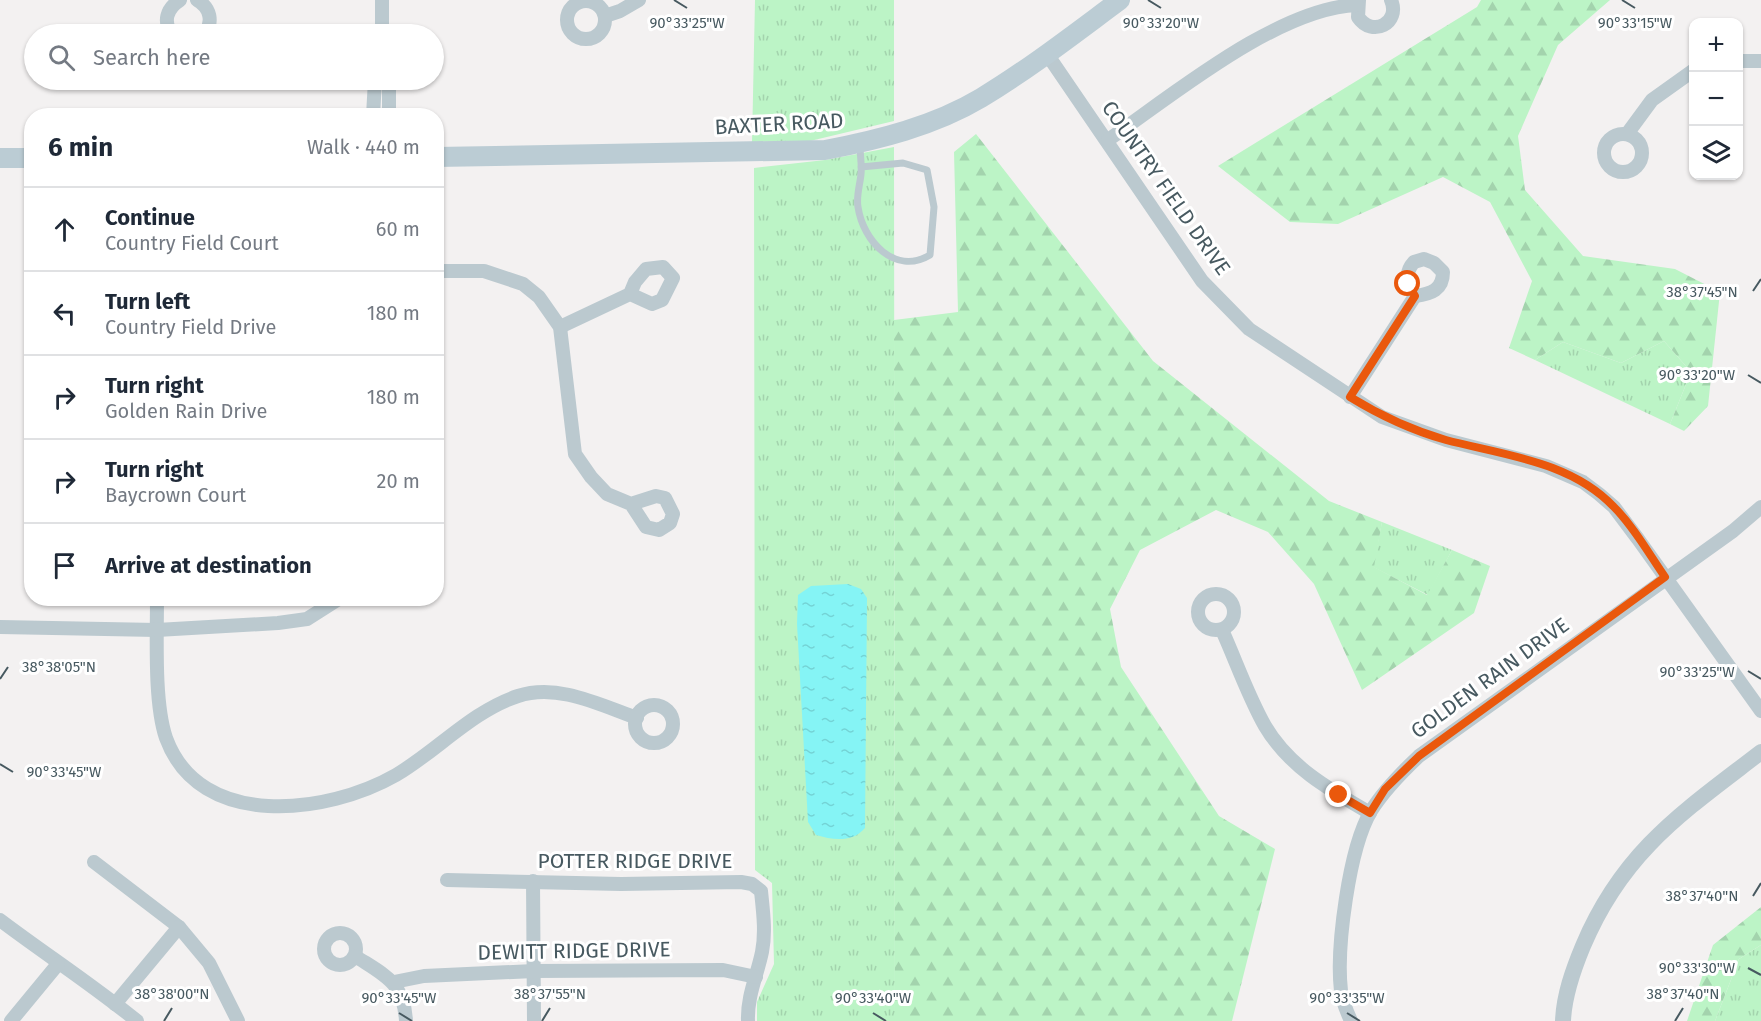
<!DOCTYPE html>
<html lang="en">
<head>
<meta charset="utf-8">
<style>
	:root { --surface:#fff; --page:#f2f2f3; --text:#1f2937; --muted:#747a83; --line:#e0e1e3 }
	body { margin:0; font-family:"Fira Sans",sans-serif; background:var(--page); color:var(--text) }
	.controls { position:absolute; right:18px; top:18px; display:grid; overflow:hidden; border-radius:12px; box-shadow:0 2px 4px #0004 }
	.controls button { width:54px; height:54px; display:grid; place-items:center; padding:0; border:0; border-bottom:2px solid var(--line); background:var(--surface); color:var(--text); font:30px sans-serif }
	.stop { position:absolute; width:18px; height:18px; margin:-14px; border:4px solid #ea580c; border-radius:50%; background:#fff }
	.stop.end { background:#ea580c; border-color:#fff; box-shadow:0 2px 6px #0008 }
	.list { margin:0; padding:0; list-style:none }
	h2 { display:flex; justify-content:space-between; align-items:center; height:78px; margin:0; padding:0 24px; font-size:26px }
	h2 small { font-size:20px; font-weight:400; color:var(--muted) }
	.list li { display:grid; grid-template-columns:39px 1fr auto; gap:18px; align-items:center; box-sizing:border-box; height:84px; padding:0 24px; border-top:2px solid var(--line) }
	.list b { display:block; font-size:22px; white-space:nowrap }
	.list p { margin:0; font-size:20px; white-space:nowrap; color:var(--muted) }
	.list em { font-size:20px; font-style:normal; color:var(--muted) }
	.icon { flex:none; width:33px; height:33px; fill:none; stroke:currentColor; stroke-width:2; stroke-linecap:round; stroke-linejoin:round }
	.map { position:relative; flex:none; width:1761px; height:1021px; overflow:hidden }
	.search { position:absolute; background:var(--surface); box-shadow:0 2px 4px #0004; left:24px; top:24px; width:420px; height:66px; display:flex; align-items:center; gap:15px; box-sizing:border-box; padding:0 21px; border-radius:33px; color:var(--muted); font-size:22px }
	.panel { position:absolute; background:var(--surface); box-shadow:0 2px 4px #0004; left:24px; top:108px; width:420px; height:498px; border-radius:24px }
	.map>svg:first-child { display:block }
	.grass { fill:url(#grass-tufts) }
	.forest { fill:url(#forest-firs) }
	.water { fill:url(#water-ripples) }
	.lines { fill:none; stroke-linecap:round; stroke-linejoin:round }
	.service { stroke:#bbc9cf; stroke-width:7 }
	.minor { stroke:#bbc9cf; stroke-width:14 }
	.tertiary { stroke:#bbc9cf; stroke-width:16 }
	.secondary { stroke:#bbccd4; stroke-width:20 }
	.route { stroke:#ea580c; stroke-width:8 }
	.ticks { fill:none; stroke:#475960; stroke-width:2 }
	.labels { text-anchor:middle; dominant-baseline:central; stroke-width:6; stroke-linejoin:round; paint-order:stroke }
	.street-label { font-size:21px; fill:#475960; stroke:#fff }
	.ticks-label { font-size:15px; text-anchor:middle; fill:#475960; stroke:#fff; stroke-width:6; stroke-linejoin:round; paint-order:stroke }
</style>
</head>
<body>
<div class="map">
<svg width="1761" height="1021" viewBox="0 0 1761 1021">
	<defs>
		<pattern id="grass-tufts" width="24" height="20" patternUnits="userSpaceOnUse" patternTransform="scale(1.5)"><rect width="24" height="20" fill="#bcf4c6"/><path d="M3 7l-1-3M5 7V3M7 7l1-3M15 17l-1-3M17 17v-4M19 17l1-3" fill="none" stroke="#a3d3ad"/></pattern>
		<pattern id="forest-firs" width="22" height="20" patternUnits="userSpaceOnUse" patternTransform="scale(1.5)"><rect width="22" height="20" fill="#bcf4c6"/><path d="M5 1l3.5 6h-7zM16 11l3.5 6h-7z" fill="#a3d3ad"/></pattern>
		<pattern id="water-ripples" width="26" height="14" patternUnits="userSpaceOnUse" patternTransform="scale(1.5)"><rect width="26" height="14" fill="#85f4f5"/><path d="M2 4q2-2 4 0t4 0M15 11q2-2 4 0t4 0" fill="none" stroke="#74d3d5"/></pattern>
	</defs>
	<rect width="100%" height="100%" fill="#f3f1f1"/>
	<g class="grass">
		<polygon points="755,0 894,0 894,121 810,141 752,142"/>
		<polygon points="894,147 895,1021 757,1021 757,1002 774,964 772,883 755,870 754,168 825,160"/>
		<polygon points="1664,341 1691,372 1670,424 1535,360 1563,342 1621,363"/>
		<polygon points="1382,522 1452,550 1428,595 1373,567"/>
		<polygon points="1761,945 1761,1021 1715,1021 1739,959"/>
	</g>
	<g class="forest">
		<polygon points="1481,0 1610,0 1558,45 1518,136 1525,190 1583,256 1675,269 1720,292 1708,406 1684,431 1670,424 1691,372 1664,341 1621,363 1563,342 1535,360 1509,348 1532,281 1490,202 1443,177 1338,224 1290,222 1218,166 1477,7"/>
		<polygon points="976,134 1153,361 1329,501 1382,522 1374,567 1427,595 1452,550 1490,566 1474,613 1362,690 1314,584 1268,532 1216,510 1140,550 1110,609 1121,667 1219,816 1275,849 1232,1021 895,1021 894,320 958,312 954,152"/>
		<polygon points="1761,907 1761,945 1739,959 1715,1021 1687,1021 1713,945"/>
	</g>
	<path class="water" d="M848 584 861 589 867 598 865 828C852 843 833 840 816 835L808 822 797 624 798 595 811 586Z"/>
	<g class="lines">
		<path class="service" d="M860 145C860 155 862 165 861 174 860 185 856 196 858 207 863 241 895 276 930 255L934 207 927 170 903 163 861 167"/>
		<g class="minor">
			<path d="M197 0C211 8 213 22 205 34"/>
			<polyline points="382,0 382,34"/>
			<path d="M1359 0 1358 17C1372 38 1401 23 1391 0"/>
			<circle cx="586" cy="20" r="19"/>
			<polyline points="605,16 620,11 639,0"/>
			<path d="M172 34C163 22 166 9 180 0"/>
			<polyline points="1047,54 1202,281 1249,329 1382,417 1446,440 1546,466 1583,482 1599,494 1614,507 1638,539 1761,711"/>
			<polyline points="1738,61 1761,61"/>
			<polyline points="389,80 389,116"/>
			<polyline points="373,116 375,80"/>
			<polyline points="1627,134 1652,100 1694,70"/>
			<circle cx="1623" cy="153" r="19"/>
			<path d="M1108 140C1173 95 1278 8 1357 5"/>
			<path d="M1424 259 1434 263 1443 272C1443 290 1431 294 1415 296 1409 283 1403 274 1414 262Z"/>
			<polyline points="436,271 484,271 523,284 539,297 560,327 575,454 591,477 607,494 631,504 646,527 659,530 670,523 673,514 665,498 656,496 631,504"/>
			<polyline points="560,327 630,294 652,304 662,300 673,278 663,267 646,269 635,282 630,294"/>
			<polyline points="1350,397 1415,296"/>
			<circle cx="1216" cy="612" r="18"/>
			<path d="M157 598C157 638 154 703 166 738 200 831 328 814 396 775 437 751 472 711 518 696 558 683 600 705 637 718"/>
			<polyline points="0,627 157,630 278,623 307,619 340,598"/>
			<path d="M1222 630C1236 661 1248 696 1265 726 1289 767 1330 790 1370 813"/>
			<circle cx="654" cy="724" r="19"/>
			<polyline points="94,862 179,927 209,963 238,1021"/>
			<path d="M447 880 621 884 741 882 752 884 761 891C763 911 766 932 762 952 757 976 747 996 748 1021"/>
			<polyline points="533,881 534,1021"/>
			<path d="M0 920C45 954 93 985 137 1021"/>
			<circle cx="340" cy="949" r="16"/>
			<path d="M355 956C384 975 404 982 406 1021"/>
			<polyline points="394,982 424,976 534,971 723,970 756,977"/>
			<polyline points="115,1004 179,927"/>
			<polyline points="11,1021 58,964"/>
			<path d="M1351 1021C1347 1012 1342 1001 1341 991 1336 948 1349 848 1371 811 1384 790 1401 773 1419 756L1733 531 1761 507"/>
		</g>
		<path class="tertiary" d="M1563 1021C1564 995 1573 970 1583 946 1623 851 1683 812 1761 752"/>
		<g class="secondary">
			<path d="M436 157 825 150C878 140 934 126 981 98 1029 69 1074 34 1120 0"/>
			<polyline points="0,158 32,158"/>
		</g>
	</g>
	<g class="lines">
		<path class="route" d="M1339 795 1370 813 1385 789 1419 756 1665 577C1649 554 1634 527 1614 507 1571 461 1503 455 1446 440 1411 430 1381 416 1350 397L1415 296 1408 284"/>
	</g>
	<path class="ticks" d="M674 0 687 8M1148 0 1161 8M1622 0 1635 8M1753 291 1761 279M1748 375 1761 383M1748 671 1761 679M0 679 8 667M0 764 13 772M1753 896 1761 883M1748 968 1761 975M399 1013 412 1021M873 1013 886 1021M1347 1013 1360 1021M164 1021 172 1008M542 1021 550 1008M1675 1021 1683 1008"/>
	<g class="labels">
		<g class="street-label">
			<text transform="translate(779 124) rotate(-3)">BAXTER ROAD</text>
			<text transform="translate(1166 188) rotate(55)">COUNTRY FIELD DRIVE</text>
			<text transform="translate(1490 678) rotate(-36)">GOLDEN RAIN DRIVE</text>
			<text x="635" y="861">POTTER RIDGE DRIVE</text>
			<text transform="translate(574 951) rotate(-1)">DEWITT RIDGE DRIVE</text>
		</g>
	</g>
	<g class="ticks-label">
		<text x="1635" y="28">90°33'15"W</text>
		<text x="687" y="28">90°33'25"W</text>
		<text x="1161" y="28">90°33'20"W</text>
		<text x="1702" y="297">38°37'45"N</text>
		<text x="1697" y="380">90°33'20"W</text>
		<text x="59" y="672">38°38'05"N</text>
		<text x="1697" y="677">90°33'25"W</text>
		<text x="64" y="777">90°33'45"W</text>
		<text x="1702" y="901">38°37'40"N</text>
		<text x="1697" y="973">90°33'30"W</text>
		<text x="172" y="999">38°38'00"N</text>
		<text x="550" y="999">38°37'55"N</text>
		<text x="1683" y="999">38°37'40"N</text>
		<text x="399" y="1003">90°33'45"W</text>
		<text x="873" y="1003">90°33'40"W</text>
		<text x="1347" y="1003">90°33'35"W</text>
	</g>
</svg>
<div class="controls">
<button>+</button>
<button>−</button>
<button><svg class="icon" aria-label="layers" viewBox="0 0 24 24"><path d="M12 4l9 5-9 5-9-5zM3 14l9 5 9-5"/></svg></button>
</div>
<div class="stop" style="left:1408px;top:284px"></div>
<div class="stop end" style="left:1339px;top:795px"></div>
<div class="search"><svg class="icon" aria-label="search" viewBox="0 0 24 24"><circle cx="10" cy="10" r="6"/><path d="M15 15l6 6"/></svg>Search here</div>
<section class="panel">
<h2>6 min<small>Walk · 440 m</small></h2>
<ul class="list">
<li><svg class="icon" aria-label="ahead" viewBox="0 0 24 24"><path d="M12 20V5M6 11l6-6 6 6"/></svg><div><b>Continue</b><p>Country Field Court</p></div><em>60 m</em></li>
<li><svg class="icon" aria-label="left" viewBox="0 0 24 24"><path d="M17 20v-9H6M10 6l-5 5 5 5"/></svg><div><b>Turn left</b><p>Country Field Drive</p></div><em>180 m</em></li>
<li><svg class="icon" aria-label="right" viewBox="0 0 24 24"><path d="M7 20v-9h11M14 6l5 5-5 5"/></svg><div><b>Turn right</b><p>Golden Rain Drive</p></div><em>180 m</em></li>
<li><svg class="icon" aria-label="right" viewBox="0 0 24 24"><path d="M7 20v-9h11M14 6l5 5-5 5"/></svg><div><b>Turn right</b><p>Baycrown Court</p></div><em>20 m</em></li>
<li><svg class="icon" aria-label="arrive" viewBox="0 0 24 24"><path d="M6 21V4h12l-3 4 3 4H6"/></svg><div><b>Arrive at destination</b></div></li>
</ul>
</section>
</div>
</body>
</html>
